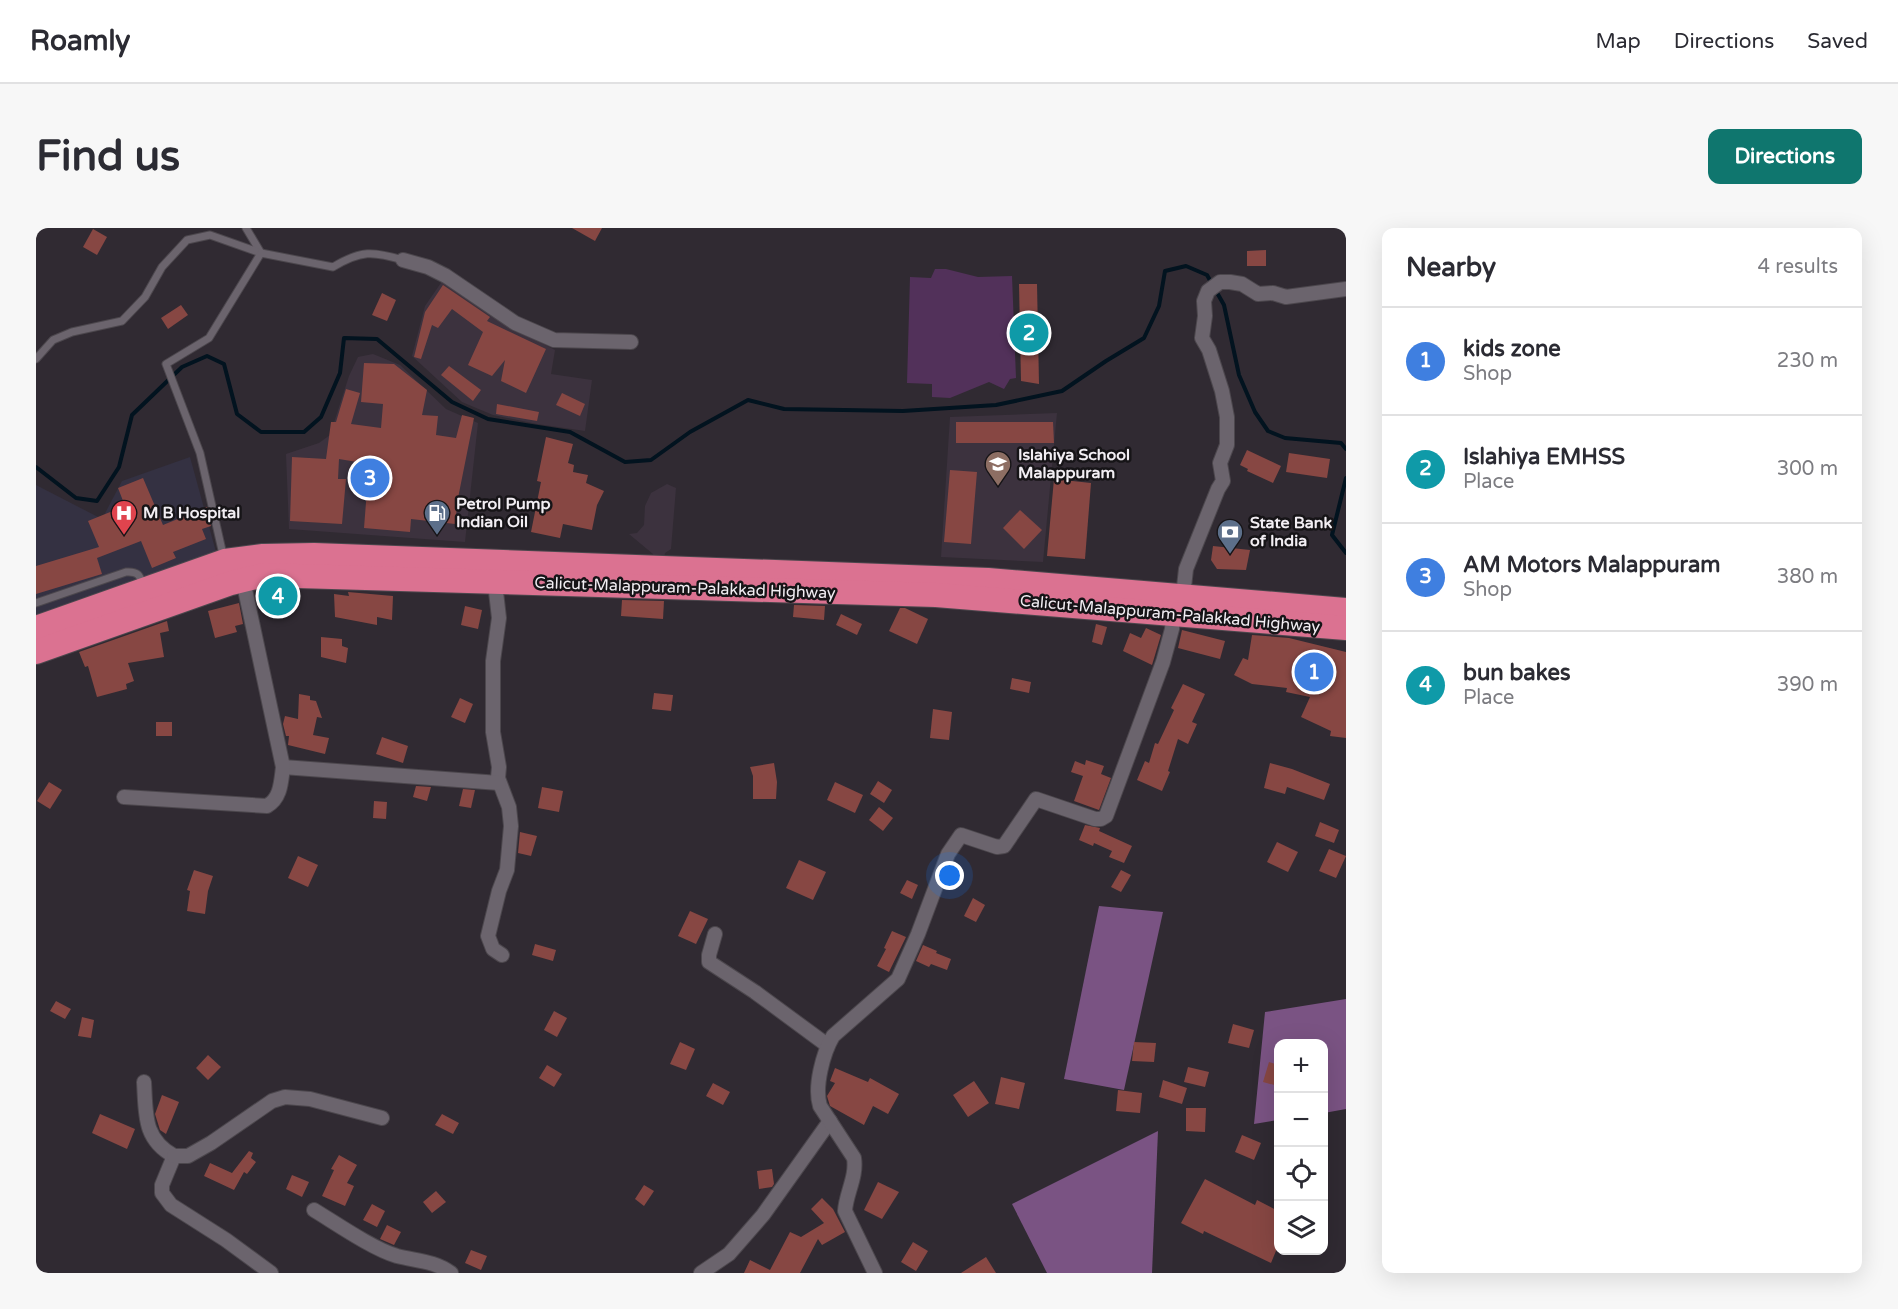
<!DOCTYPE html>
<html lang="en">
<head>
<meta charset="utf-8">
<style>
	:root { --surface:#fff; --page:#f7f7f7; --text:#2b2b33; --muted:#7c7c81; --line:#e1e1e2; --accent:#0f766e }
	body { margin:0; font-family:"Varela Round",sans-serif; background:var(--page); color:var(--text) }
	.controls { position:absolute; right:18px; bottom:18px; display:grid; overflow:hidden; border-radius:12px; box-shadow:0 6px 24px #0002 }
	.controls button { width:54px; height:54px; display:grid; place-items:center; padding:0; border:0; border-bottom:2px solid var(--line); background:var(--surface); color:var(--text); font:30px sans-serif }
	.you { position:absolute; left:914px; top:648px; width:21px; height:21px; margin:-15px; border:4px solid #fff; border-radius:50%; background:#1a73e8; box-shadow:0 0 0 9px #1a73e833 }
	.badge { display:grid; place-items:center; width:39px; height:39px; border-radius:50%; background:var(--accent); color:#fff; font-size:20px; font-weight:700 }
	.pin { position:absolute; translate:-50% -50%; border:3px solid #fff; box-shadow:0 2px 6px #0006 }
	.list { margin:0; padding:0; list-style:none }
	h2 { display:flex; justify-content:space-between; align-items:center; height:78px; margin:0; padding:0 24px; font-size:26px }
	h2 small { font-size:20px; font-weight:400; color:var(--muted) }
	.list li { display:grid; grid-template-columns:39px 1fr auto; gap:18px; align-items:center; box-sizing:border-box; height:108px; padding:0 24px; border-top:2px solid var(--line) }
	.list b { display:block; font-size:22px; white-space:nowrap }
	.list p { margin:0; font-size:20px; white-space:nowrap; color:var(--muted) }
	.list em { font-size:20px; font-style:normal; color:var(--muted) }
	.icon { flex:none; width:33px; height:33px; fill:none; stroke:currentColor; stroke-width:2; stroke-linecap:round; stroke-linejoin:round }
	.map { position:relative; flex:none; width:1310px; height:1045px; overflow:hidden; border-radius:12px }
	header { display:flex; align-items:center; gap:36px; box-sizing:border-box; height:84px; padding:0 30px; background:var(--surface); border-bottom:2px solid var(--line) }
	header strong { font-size:28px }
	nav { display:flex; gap:33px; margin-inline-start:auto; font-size:21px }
	.intro { display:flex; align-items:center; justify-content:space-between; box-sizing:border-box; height:144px; padding:0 36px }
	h1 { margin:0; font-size:42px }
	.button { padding:15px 27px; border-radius:12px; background:var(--accent); color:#fff; font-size:21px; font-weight:700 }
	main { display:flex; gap:36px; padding:0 36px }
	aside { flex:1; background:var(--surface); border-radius:12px; box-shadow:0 6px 24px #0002 }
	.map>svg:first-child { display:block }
	.built { fill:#3c323e }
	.medical { fill:#343142 }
	.green { fill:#52315a }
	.forest { fill:#7a5383 }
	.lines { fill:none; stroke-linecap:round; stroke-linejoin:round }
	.stream { stroke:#02131f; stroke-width:4 }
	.building { fill:#874743 }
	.lane-casing { stroke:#4c474d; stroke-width:9 }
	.street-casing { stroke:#4c474d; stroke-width:16 }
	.highway-casing { stroke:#4c474d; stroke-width:26 }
	.lane { stroke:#6b646d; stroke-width:7 }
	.street { stroke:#6b646d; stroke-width:14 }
	.highway { stroke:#db7291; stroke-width:24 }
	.labels { text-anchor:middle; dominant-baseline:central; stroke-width:5; stroke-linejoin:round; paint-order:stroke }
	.poi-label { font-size:16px; font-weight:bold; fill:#f2eef3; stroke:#161417; text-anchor:start }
	.street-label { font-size:16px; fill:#f2eef3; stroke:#161417 }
</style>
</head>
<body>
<header>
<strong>Roamly</strong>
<nav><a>Map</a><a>Directions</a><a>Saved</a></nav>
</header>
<div class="intro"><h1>Find us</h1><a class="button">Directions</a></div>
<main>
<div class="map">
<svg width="1310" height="1045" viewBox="0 0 1310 1045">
	<rect width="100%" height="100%" fill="#302a32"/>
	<g class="built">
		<polygon points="407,52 459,90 519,122 515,146 556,152 549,203 501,196 457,187 426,174 376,128 389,78"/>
		<polygon points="337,126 364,137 410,181 442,195 429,314 253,301 250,226 283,215 294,207 313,148 322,129"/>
		<polygon points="1021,185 1007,334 905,329 914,189"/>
		<polygon points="631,256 640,260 635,321 629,325 627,336 618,334 617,326 593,306 601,305 608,297 609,278 615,265"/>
	</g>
	<polygon class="medical" points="154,229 180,324 0,392 0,257 66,291 86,253"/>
	<polygon class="green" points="899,41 910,41 942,49 976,48 980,150 974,151 968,161 953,154 914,170 896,169 896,156 871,155 874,49 895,50"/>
	<g class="forest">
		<polygon points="1063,678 1127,684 1088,862 1028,851"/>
		<polygon points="1310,771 1310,881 1288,885 1288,816 1242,816 1242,892 1218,896 1229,784"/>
		<polygon points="1122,903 1116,1045 1011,1045 976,976"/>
	</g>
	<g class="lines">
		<g class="stream">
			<polyline points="0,239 40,270 61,273 83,239 96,187 146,139 171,128 188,136 201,186 225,204 268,204 285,189 304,145 308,110 341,111 416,174 452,191 534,204 589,234 615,232 654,204 712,172 748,181 867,183 960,177 1026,163 1070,133 1108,110 1123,78 1129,43 1150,38 1171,47 1188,77 1203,147 1219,184 1232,203 1249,210 1305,215 1310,221"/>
			<polyline points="1310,250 1296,307 1310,325"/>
		</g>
	</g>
	<g class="building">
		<polygon points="536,0 566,0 559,13"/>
		<polygon points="57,1 71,9 61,27 47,19"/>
		<polygon points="1230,22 1230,38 1211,38 1211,23"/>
		<polygon points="983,56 1001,56 1003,156 985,153"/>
		<polygon points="407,57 454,89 451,93 510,121 490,165 465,153 469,132 456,148 432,137 447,104 416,81 402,100 396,97 385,131 378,129 389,84"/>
		<polygon points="346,65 360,72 351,93 336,87"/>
		<polygon points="145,77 152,87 132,101 125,90"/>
		<polygon points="328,135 358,136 391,162 386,187 402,188 400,207 420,210 426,187 438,190 422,270 419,296 375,291 374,304 328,300 333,236 303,231 302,251 310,251 306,296 254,293 256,229 290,231 295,194 300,194 310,161 324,165 315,196 345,200 347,176 325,174"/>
		<polygon points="413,138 445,162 437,173 405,147"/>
		<polygon points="526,165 549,176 544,188 520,177"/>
		<polygon points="461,176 503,184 501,193 460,186"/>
		<polygon points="920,194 1017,194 1018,215 920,215"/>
		<polygon points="510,209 537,216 532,235 538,237 537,244 552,247 550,255 568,263 561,277 556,302 527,296 524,310 495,304 505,254 501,253"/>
		<polygon points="1211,222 1245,238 1237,255 1211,243 1212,241 1204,237"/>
		<polygon points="1253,225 1294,231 1291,250 1250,244"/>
		<polygon points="914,242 941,244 935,316 908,314"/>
		<polygon points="107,250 127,297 171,279 175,298 166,301 170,311 137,324 140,330 116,340 105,313 61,330 66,346 0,366 0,338 63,319 52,293 89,278 82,260"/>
		<polygon points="1018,251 1055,255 1049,331 1011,328"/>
		<polygon points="984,282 1006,302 988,321 967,300"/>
		<polygon points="1177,318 1214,322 1210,342 1181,341 1175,332"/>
		<polygon points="235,361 248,362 250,378 236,374"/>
		<polygon points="312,364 357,368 356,392 341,389 341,397 299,389 298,366 313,368"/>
		<polygon points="586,372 628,373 627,391 585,388"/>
		<polygon points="203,375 207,396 199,398 201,404 179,410 172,383"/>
		<polygon points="758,377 789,378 788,392 757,389"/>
		<polygon points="429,378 446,382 442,401 425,397"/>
		<polygon points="864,380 869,380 892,391 881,416 853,403"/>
		<polygon points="805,386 826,396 821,407 800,397"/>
		<polygon points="131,393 133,403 124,405 128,429 92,435 98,453 90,456 91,461 61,469 52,438 49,439 43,424"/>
		<polygon points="1060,396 1071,399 1066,417 1056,414"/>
		<polygon points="1110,400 1125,407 1116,437 1087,423 1094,405 1105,410"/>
		<polygon points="1146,402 1189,413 1184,431 1142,420"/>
		<polygon points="1216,407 1253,410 1310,424 1310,510 1294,508 1295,503 1265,489 1274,469 1250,464 1251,460 1216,456 1198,447 1207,430 1212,432"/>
		<polygon points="285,409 306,411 306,418 312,420 310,435 285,429"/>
		<polygon points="976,450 995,454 993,465 974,461"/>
		<polygon points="1147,456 1169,466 1156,494 1161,496 1152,516 1142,511 1132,543 1134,544 1126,563 1101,552 1109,533 1113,535 1119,515 1122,516 1138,482 1135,480"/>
		<polygon points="618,465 637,467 635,483 616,481"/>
		<polygon points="263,466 274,468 274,472 280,473 286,490 281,489 277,507 293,510 289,526 252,517 253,508 250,508 247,496 249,488 262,491"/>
		<polygon points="424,470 437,476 429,495 415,489"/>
		<polygon points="897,481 916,484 913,512 894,510"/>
		<rect x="120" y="494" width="16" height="14"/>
		<polygon points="346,509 372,518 367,535 340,526"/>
		<polygon points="1050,532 1068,538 1065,546 1075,550 1063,582 1038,573 1047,548 1035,544 1039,533 1049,537"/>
		<polygon points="738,535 741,554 740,571 717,571 717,548 714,539"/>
		<polygon points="1234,535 1256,541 1294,556 1288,572 1251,559 1249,566 1228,560"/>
		<polygon points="842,553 856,562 848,575 834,566"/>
		<polygon points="13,554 26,562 14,581 1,573"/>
		<polygon points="799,554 827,567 819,585 791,572"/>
		<polygon points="380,558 395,559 391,573 377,569"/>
		<polygon points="506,559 527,563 523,584 502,580"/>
		<polygon points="427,561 439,562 435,580 423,578"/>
		<polygon points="338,573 351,574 350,591 337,590"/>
		<polygon points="843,579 857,590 847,603 833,592"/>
		<polygon points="1284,594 1303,602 1298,615 1279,608"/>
		<polygon points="1049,597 1064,600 1063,603 1096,618 1088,635 1073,629 1076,623 1058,615 1057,618 1043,612"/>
		<polygon points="484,604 501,608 495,628 482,625"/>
		<polygon points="1241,614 1262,624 1252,644 1231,634"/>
		<polygon points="1293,621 1310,628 1300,650 1283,643"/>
		<polygon points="262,628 282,637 272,659 252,650"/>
		<polygon points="763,632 790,644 777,672 750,660"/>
		<polygon points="158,642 177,648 172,663 169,686 151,683 154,663 151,662"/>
		<polygon points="1085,642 1095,647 1085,664 1075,659"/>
		<polygon points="871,652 882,657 876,671 864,665"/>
		<polygon points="937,670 949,677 940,694 928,688"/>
		<polygon points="654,683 672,691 660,716 642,708"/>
		<polygon points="856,703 870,709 853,744 841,738 850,721 848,720"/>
		<polygon points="499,716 520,722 517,733 496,727"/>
		<polygon points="887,717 901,723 900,725 915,731 911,742 895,736 893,739 880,733"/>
		<polygon points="20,773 35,781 29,791 14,783"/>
		<polygon points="518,783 531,790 521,809 508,802"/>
		<polygon points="46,789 58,792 55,810 42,808"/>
		<polygon points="1197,796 1218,802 1213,820 1192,815"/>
		<polygon points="644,814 659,821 650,842 634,836"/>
		<polygon points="1098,814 1120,815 1118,834 1096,833"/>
		<polygon points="172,827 185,839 172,852 160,840"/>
		<polygon points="1233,834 1242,837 1242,858 1227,854"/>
		<polygon points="511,837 526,846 518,859 503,850"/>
		<polygon points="1152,839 1173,844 1169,859 1148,854"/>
		<polygon points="799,840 832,854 834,850 863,866 852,886 837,878 828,897 794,878 791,868 799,855 794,853"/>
		<polygon points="965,849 989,855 983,881 959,876"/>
		<polygon points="1127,852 1151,860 1146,876 1123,869"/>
		<polygon points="938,853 953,875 932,889 917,867"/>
		<polygon points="677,855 694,864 687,877 670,868"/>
		<polygon points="1082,862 1106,865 1104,885 1080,883"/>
		<polygon points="126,867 143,874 130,906 124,902 119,886"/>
		<polygon points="1150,880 1170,880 1169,904 1150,903"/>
		<polygon points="64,886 99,901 91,921 56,905"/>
		<polygon points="406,886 423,895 417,906 399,897"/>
		<polygon points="1206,907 1225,915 1218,932 1199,924"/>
		<polygon points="213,923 217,925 215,930 220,934 211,946 208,944 198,962 168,948 174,935 196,945"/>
		<polygon points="303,927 321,937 311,955 318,958 309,978 286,968 298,942 295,941"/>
		<polygon points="736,941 738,956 736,959 723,961 721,943"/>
		<polygon points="256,947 273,954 266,969 250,961"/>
		<polygon points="1169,951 1219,977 1221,972 1242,983 1242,1018 1235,1035 1168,1003 1167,1006 1145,995"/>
		<polygon points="842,954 863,964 846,991 828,982"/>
		<polygon points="608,957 618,963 608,978 599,971"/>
		<polygon points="400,963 410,974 396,985 387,974"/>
		<polygon points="786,970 797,981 809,1004 786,1017 782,1011 764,1045 708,1045 714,1032 734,1042 754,1004 765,1009 788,995 775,981"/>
		<polygon points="336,976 349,983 341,999 327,992"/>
		<polygon points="351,997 365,1004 358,1017 344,1011"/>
		<polygon points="877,1014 892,1023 880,1043 865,1034"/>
		<polygon points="435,1022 451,1028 445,1042 429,1035"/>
		<polygon points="950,1029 960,1045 925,1045"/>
	</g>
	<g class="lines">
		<g class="lane-casing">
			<g id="lane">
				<polyline points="210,0 225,25"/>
				<polyline points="0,131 17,112 36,104 86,93 109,69 126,39 151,12 174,7 225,25"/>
				<path d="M188 331 164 225 130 136 173 110 225 25 297 39C325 22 337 23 367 32"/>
				<path d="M0 375 90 344C103 343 104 348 108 359"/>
			</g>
		</g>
		<g class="street-casing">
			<g id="street">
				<polyline points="367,32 392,39 410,48 479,95 518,112 595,114"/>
				<polyline points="459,355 463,390 457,433 457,504 463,539 462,550 473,579 475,598 471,642 463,663 452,708 457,721 466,727"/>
				<polyline points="1147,368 1150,341 1182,261 1187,253 1184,235 1191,217 1191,189 1186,163 1173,122 1166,110 1169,88 1168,73 1172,63 1184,54 1194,54 1206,56 1222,66 1237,65 1250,69 1310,61"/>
				<polyline points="247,539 463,555"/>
				<path d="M88 569 231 578C245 570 245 554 247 539L207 352"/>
				<polyline points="679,706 673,727 673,734 719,764 791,817"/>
				<path d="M108 854C110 886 107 911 138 928L126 957V965L135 977 190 1012 235 1045"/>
				<polyline points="138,928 152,928 175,915 236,873 249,869 274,871 346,890"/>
				<path d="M278 982C301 996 337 1021 361 1028 381 1033 399 1033 415 1045"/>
				<polyline points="665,1045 693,1026 727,987 794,893"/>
				<path d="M839 1045 809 983C810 965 821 949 818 930L784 878C778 859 787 825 797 808L862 751 882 706 912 626 925 607 961 619 968 618 1000 571 1059 591H1065L1070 588 1127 434 1136 401 1137 385"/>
			</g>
		</g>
		<g class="highway-casing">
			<g id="highway">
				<polyline points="0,400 189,333 227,328 278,327 952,352 1310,382"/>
				<polyline points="0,424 195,355 228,347 900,367 1310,400"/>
			</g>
		</g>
		<use href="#lane" class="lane"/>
		<use href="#street" class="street"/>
		<use href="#highway" class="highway"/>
	</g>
	<defs>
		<g id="school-pin" transform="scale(1.35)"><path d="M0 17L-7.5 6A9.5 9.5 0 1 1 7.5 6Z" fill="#8d6e63" stroke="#161417"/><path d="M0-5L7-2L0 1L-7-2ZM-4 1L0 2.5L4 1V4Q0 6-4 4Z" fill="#fff"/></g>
		<g id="hospital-pin" transform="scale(1.35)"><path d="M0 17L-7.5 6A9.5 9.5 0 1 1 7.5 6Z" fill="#e0444e" stroke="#161417"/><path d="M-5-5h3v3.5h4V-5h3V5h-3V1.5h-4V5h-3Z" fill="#fff"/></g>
		<g id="fuel-pin" transform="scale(1.35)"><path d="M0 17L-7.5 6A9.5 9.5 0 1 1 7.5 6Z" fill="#5c6f8a" stroke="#161417"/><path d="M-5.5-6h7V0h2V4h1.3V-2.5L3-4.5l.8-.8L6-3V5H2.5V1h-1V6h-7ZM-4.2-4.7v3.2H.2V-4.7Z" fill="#fff"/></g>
		<g id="bank-pin" transform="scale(1.35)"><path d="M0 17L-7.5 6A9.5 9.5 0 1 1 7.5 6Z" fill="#5c6f8a" stroke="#161417"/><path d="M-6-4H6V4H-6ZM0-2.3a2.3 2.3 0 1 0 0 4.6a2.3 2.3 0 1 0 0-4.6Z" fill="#fff"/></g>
	</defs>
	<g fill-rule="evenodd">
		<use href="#school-pin" x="962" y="236"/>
		<use href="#hospital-pin" x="88" y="285"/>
		<use href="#fuel-pin" x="401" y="285"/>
		<use href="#bank-pin" x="1194" y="304"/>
	</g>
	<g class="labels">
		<g class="poi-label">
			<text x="982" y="227">Islahiya School<tspan x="982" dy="18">Malappuram</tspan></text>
			<text x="420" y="276">Petrol Pump<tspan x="420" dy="18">Indian Oil</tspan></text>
			<text x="107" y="285">M B Hospital</text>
			<text x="1214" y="295">State Bank<tspan x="1214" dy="18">of India</tspan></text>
		</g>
		<g class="street-label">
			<text transform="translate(649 360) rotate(2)">Calicut-Malappuram-Palakkad Highway</text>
			<text transform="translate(1134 386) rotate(5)">Calicut-Malappuram-Palakkad Highway</text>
		</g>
	</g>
</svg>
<div class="controls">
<button>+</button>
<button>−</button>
<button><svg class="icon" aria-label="locate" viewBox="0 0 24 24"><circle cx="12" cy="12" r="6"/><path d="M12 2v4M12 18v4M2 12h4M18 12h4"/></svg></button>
<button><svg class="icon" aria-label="layers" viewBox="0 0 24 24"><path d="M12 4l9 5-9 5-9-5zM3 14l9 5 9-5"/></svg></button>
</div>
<div class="you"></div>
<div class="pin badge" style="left:1278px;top:444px;background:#3f7fe0">1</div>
<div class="pin badge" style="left:993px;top:105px;background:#0f9aa8">2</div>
<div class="pin badge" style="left:334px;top:250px;background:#3f7fe0">3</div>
<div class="pin badge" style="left:242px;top:368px;background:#0f9aa8">4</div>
</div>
<aside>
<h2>Nearby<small>4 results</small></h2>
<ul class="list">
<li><span class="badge" style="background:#3f7fe0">1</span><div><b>kids zone</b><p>Shop</p></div><em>230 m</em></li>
<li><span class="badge" style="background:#0f9aa8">2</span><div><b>Islahiya EMHSS</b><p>Place</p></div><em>300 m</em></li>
<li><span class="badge" style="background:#3f7fe0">3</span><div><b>AM Motors Malappuram</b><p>Shop</p></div><em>380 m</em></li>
<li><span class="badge" style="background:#0f9aa8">4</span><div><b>bun bakes</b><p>Place</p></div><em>390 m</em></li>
</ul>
</aside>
</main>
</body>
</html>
